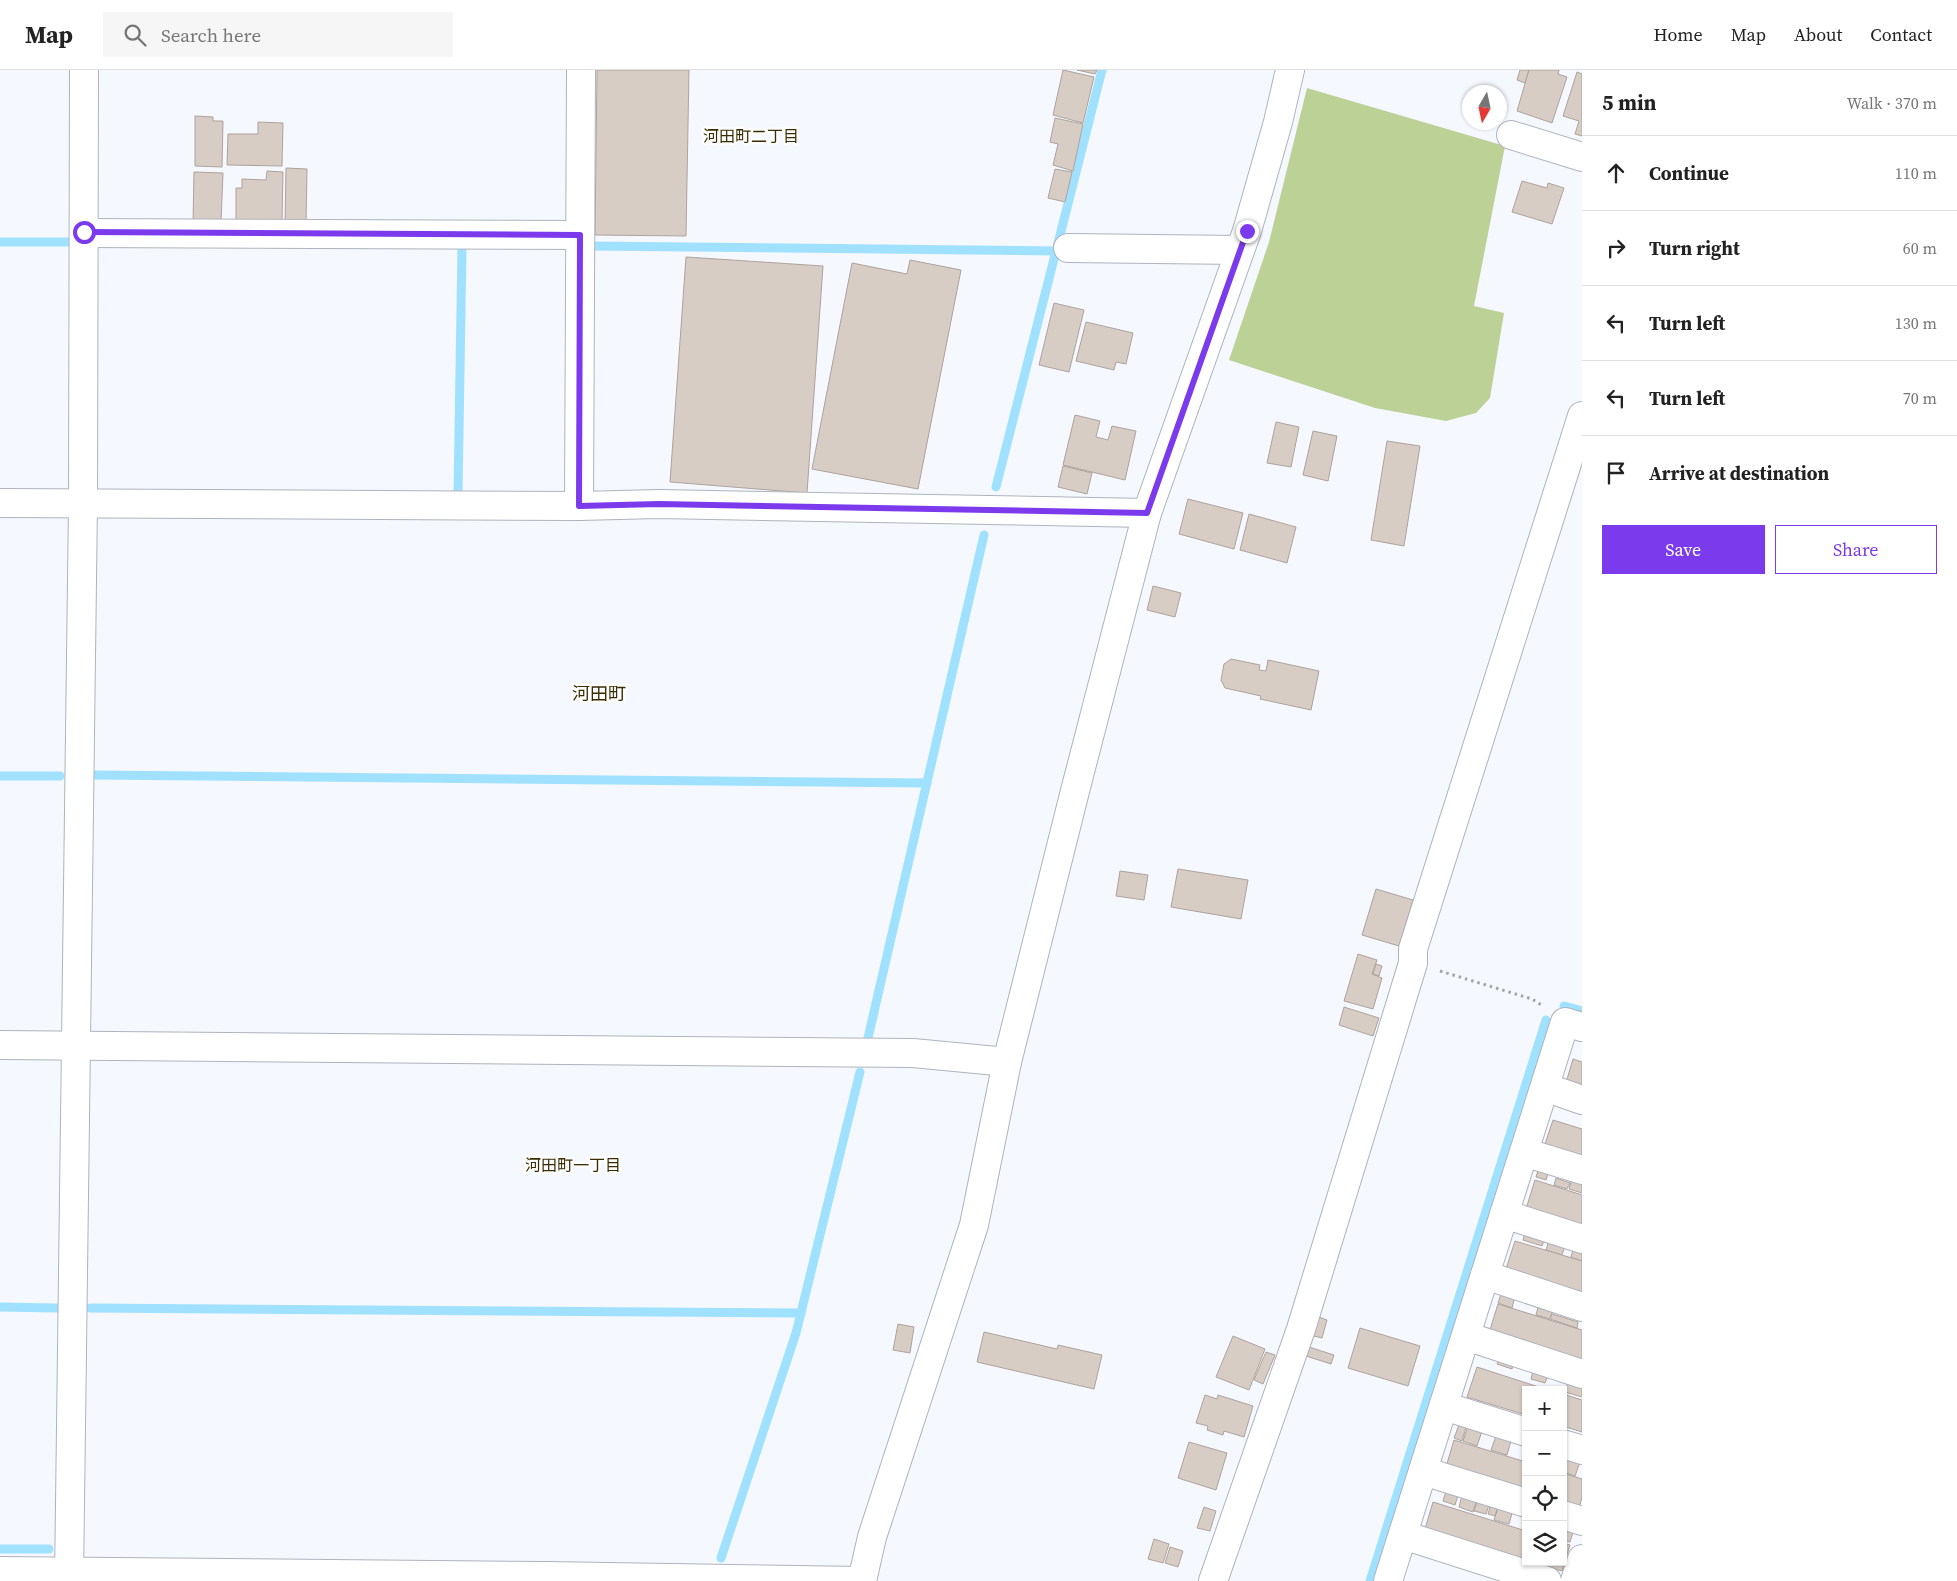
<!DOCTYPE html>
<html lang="en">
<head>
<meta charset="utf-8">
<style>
	:root { --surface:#fff; --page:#f6f6f6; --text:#222; --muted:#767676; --line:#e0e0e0; --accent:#7c3aed }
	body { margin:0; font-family:"Source Serif 4","Noto Sans JP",serif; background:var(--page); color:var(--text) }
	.controls { position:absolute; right:15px; bottom:15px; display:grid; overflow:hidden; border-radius:0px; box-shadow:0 1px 4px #0004 }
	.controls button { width:45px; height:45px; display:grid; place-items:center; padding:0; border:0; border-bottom:1px solid var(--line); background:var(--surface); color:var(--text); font:25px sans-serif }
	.compass { position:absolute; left:1462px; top:15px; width:45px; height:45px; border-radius:50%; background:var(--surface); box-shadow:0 1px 4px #0004; rotate:189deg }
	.stop { position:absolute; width:15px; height:15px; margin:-11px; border:4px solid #7c3aed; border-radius:50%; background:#fff }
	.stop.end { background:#7c3aed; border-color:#fff; box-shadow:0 1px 5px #0008 }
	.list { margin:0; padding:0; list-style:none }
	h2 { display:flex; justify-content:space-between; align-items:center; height:65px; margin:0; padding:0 20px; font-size:21px }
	h2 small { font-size:16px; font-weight:400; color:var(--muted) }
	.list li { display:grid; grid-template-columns:32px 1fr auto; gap:15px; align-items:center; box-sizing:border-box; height:75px; padding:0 20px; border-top:1px solid var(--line) }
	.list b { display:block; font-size:19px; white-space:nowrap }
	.list em { font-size:16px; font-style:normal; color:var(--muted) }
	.actions { display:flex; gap:10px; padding:15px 20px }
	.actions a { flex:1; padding:11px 0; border:1px solid var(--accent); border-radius:0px; text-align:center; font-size:18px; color:var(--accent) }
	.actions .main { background:var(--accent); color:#fff }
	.icon { flex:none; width:28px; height:28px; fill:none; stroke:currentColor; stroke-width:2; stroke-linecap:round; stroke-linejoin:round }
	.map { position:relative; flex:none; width:1582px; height:1511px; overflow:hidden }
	header { display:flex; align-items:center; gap:30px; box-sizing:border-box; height:70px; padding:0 25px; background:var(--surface); border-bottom:1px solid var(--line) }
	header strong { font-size:24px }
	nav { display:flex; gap:28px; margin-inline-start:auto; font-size:18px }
	.search { width:350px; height:45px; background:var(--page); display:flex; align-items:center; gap:12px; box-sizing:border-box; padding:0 18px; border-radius:0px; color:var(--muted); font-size:19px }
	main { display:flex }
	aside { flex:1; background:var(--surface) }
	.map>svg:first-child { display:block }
	.green { fill:#bcd195 }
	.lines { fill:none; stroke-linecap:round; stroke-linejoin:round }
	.stream { stroke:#a0e1ff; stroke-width:9 }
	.building { fill:#d8cdc5; stroke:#ada39c }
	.minor-casing { stroke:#aeb3bd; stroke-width:30 }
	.path { stroke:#a1a4a9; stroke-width:3; stroke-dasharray:2.5 4; stroke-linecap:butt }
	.minor { stroke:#fff; stroke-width:28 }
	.route { stroke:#7c3aed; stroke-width:6 }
	.labels { text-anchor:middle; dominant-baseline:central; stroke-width:4.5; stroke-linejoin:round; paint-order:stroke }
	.neighbourhood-label { font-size:16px; fill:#3a2c02; stroke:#fff }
	.quarter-label { font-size:18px; fill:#3a2c02; stroke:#fff }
</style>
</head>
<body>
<header>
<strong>Map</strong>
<div class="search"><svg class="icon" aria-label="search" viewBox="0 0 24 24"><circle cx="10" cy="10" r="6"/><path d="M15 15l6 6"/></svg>Search here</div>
<nav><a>Home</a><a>Map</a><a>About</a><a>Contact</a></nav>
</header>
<main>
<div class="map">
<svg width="1582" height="1511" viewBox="0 0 1582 1511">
	<rect width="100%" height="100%" fill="#f5f8ff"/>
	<polygon class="green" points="1307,18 1505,76 1474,236 1504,243 1490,328 1476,343 1446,351 1375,338 1229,290 1269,172"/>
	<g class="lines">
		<g class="stream">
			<polyline points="0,172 68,172"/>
			<polyline points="590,176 1056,181"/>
			<polyline points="996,417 1102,0"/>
			<polyline points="458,424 462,177"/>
			<polyline points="93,705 927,713"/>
			<polyline points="0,706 60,706"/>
			<polyline points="1564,936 1582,941"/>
			<polyline points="868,968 984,465"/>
			<polyline points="0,1237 56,1238"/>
			<polyline points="90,1238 801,1243"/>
			<polyline points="0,1479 49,1479"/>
			<polyline points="721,1488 796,1263 860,1002"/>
			<polyline points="1370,1511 1546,950"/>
		</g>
	</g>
	<g class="building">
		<polygon points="597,0 689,0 686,166 595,165"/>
		<polygon points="1063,0 1094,7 1083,53 1053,45"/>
		<polygon points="1077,0 1097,0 1095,4"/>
		<polygon points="1520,0 1529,0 1525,13 1517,10"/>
		<polygon points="1529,0 1559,0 1558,4 1567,7 1552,53 1517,41"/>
		<polygon points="1577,2 1582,4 1582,66 1575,64 1579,51 1563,46"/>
		<polygon points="195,46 213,47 213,51 223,51 222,97 195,96"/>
		<polygon points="1055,48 1083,54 1073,101 1053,95 1058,74 1050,72"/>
		<polygon points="258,52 283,53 282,96 227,95 228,64 258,64"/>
		<polygon points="286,98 307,99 306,154 285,154"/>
		<polygon points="1055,99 1072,102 1065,132 1048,128"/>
		<polygon points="267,101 283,102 282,153 236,152 236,118 242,118 242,109 266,110"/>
		<polygon points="194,102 223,103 221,152 193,152"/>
		<polygon points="1522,111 1547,118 1548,113 1564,118 1552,154 1512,142"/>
		<polygon points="686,187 823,196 807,423 670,412"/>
		<polygon points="910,190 961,200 918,419 812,399 852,193 907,204"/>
		<polygon points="1054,233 1084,240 1069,302 1039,295"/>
		<polygon points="1086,252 1133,263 1126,294 1116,292 1114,300 1076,291"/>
		<polygon points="1075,345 1100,351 1096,367 1108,370 1112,356 1136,361 1125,410 1063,395"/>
		<polygon points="1276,352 1299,357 1291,397 1267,393"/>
		<polygon points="1313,361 1337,366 1328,411 1303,405"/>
		<polygon points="1387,371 1420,376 1404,476 1371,470"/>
		<polygon points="1063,396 1092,403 1087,424 1058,417"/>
		<polygon points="1188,429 1243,443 1234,479 1179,464"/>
		<polygon points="1249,444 1296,457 1287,493 1240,480"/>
		<polygon points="1153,516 1181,523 1175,547 1147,540"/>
		<polygon points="1231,589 1260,595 1259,600 1266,601 1268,590 1319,601 1311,640 1260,629 1261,626 1225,618 1221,610 1224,594"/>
		<polygon points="1178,799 1248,810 1241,849 1171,837"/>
		<polygon points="1120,801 1148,805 1144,830 1116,826"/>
		<polygon points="1376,819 1413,830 1399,876 1362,865"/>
		<polygon points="1358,884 1377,890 1372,904 1382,908 1373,939 1344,931"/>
		<polygon points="1376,894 1382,896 1379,906 1373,904"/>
		<polygon points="1344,937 1379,948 1373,966 1339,955"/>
		<polygon points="1573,989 1582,992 1582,1021 1565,1016"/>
		<polygon points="1553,1050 1582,1059 1582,1089 1544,1077"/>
		<polygon points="1540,1094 1550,1097 1546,1110 1536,1107"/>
		<polygon points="1573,1106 1582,1108 1582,1123 1569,1119"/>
		<polygon points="1556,1108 1570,1113 1567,1119 1554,1115"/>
		<polygon points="1535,1110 1582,1125 1582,1156 1526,1139"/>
		<polygon points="1526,1160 1546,1166 1542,1176 1523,1170"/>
		<polygon points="1550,1167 1566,1172 1562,1185 1546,1180"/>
		<polygon points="1515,1171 1582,1191 1582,1223 1506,1199"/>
		<polygon points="1574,1176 1582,1178 1582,1191 1571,1187"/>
		<polygon points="1503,1218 1516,1222 1512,1238 1498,1233"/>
		<polygon points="1540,1230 1555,1234 1550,1249 1536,1245"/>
		<polygon points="1498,1234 1582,1260 1582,1292 1489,1263"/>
		<polygon points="1552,1244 1578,1252 1577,1258 1550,1249"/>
		<polygon points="1316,1246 1327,1250 1322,1268 1310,1265"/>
		<polygon points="898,1254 914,1257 910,1283 893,1280"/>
		<polygon points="1360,1258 1420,1276 1408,1316 1348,1298"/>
		<polygon points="984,1262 1057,1279 1058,1275 1102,1285 1094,1319 977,1292"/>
		<polygon points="1233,1266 1265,1279 1249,1320 1216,1307"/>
		<polygon points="1309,1277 1334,1285 1331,1294 1306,1286"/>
		<polygon points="1266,1282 1275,1285 1263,1314 1254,1310"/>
		<polygon points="1500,1286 1514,1290 1512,1299 1497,1294"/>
		<polygon points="1477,1297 1548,1320 1526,1320 1526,1345 1467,1327"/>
		<polygon points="1534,1297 1549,1302 1545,1313 1531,1309"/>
		<polygon points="1569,1309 1582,1313 1582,1327 1565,1322"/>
		<polygon points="1563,1324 1582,1330 1582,1362 1563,1356"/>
		<polygon points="1205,1325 1217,1329 1218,1325 1253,1336 1244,1367 1224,1361 1223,1365 1207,1360 1208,1356 1196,1353"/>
		<polygon points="1459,1355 1466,1357 1462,1371 1454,1368"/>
		<polygon points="1468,1356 1482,1361 1477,1376 1463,1371"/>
		<polygon points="1496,1366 1511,1371 1507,1385 1491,1380"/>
		<polygon points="1454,1370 1526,1392 1526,1422 1446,1397"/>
		<polygon points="1189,1372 1227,1383 1216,1420 1178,1408"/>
		<polygon points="1564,1387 1580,1392 1575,1406 1563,1402"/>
		<polygon points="1563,1403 1582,1409 1582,1427 1579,1438 1563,1434"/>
		<polygon points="1448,1415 1460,1419 1455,1435 1443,1431"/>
		<polygon points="1464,1418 1479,1423 1473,1442 1459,1437"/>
		<polygon points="1479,1425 1491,1429 1486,1444 1474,1441"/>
		<polygon points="1493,1427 1500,1429 1495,1446 1488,1444"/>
		<polygon points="1501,1429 1515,1433 1509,1454 1494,1450"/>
		<polygon points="1433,1432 1526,1461 1526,1490 1425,1459"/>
		<polygon points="1204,1437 1216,1441 1210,1461 1197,1458"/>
		<polygon points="1563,1452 1575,1456 1570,1472 1563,1470"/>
		<polygon points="1154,1469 1169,1474 1163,1493 1148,1489"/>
		<polygon points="1563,1473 1570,1475 1562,1501 1532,1492 1563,1492"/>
		<polygon points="1170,1477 1183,1481 1178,1497 1165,1493"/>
	</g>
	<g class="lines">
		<g class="minor-casing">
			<g id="minor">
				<polyline points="581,0 579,436 659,434 1147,443"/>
				<polyline points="1511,65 1582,87"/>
				<polyline points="84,163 580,165"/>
				<polyline points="1068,178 1240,180"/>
				<polyline points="0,433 579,436"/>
				<polyline points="0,975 913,983 1007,992"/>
				<polyline points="1545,1017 1582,1030"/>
				<polyline points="1524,1082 1582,1100"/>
				<polyline points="1504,1144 1582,1169"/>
				<polyline points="1485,1205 1582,1237"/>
				<polyline points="1466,1266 1582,1304"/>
				<polyline points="1444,1336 1526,1362"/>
				<polyline points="1563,1374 1582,1380"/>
				<polyline points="1423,1401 1526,1433"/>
				<polyline points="1563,1445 1582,1451"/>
				<polyline points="1403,1465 1547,1511"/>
				<polyline points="0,1501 544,1506 544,1511"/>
				<polyline points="544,1506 862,1511"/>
				<polyline points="69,1511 83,433 84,0"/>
				<polyline points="862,1511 872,1467 974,1155 1007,992 1075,721 1147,443 1247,161 1278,52 1290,0"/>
				<polyline points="1213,1511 1301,1259 1413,893 1413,879 1582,346"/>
				<polyline points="1388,1511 1565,952 1582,957"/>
				<polyline points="1575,1511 1582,1489"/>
			</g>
		</g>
		<polyline class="path" points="1440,901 1532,929 1543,936"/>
		<use href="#minor" class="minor"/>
	</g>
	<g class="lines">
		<polyline class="route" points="84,162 580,165 579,436 659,434 1147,443 1247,161"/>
	</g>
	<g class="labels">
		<g class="neighbourhood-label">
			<text x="751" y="66">河田町二丁目</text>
			<text x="573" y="1095">河田町一丁目</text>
		</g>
		<g class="quarter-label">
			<text x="599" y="623">河田町</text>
		</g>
	</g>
</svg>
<div class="controls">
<button>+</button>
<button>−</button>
<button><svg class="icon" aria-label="locate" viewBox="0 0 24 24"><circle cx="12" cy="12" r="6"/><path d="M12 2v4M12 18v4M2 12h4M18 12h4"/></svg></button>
<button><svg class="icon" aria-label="layers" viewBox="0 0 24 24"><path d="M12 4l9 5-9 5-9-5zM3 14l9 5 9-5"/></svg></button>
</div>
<svg class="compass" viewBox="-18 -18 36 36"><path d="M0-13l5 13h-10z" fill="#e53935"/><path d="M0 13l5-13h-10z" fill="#767676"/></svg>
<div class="stop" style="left:84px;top:162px"></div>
<div class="stop end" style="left:1247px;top:161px"></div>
</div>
<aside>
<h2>5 min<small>Walk · 370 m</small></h2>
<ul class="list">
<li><svg class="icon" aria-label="ahead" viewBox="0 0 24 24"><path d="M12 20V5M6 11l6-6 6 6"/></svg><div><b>Continue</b></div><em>110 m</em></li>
<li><svg class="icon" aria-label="right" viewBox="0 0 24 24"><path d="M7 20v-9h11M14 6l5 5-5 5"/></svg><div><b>Turn right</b></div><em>60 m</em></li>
<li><svg class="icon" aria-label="left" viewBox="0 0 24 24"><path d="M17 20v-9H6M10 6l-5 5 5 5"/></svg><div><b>Turn left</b></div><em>130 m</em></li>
<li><svg class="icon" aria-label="left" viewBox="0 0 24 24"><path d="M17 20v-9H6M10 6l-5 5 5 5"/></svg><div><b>Turn left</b></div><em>70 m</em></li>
<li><svg class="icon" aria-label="arrive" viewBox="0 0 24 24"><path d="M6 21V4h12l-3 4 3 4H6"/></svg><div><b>Arrive at destination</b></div></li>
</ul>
<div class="actions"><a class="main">Save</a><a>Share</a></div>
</aside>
</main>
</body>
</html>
